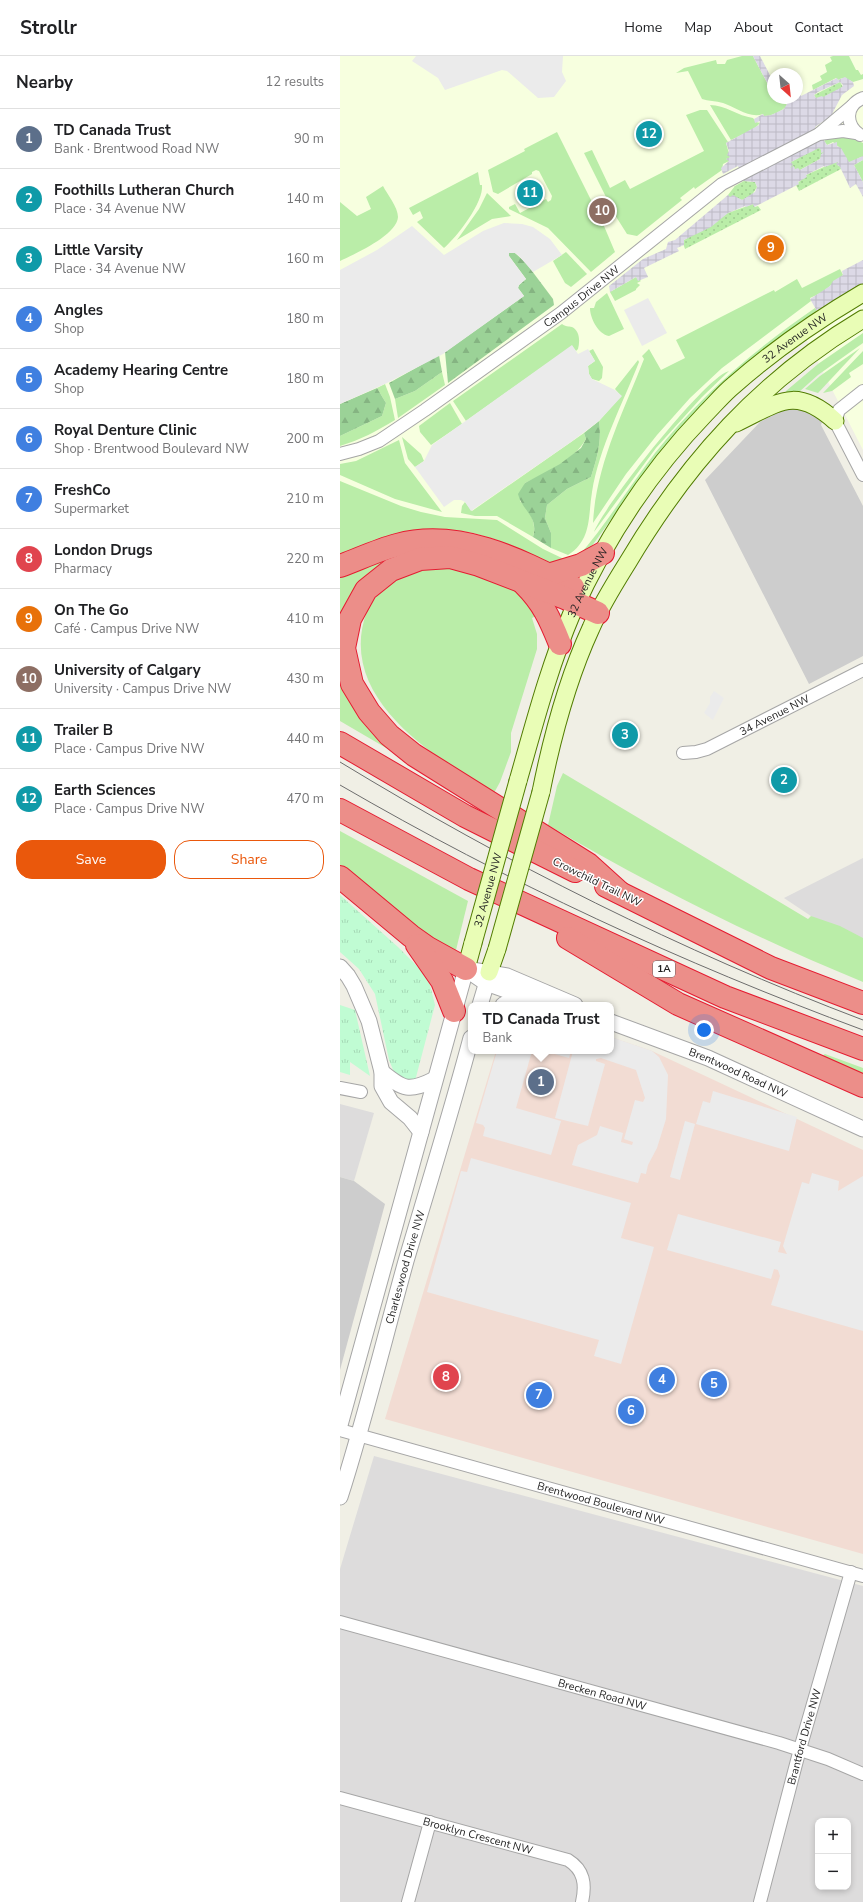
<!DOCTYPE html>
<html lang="en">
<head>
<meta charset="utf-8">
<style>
	:root { --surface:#fff; --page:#f6f6f6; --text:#202124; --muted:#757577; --line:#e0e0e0; --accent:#ea580c }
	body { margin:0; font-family:"Nunito Sans",sans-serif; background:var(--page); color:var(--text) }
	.controls { position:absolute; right:12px; bottom:12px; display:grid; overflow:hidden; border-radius:8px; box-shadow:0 2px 6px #0003 }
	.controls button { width:36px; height:36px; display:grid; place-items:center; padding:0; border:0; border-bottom:1px solid var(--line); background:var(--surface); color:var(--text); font:20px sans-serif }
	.compass { position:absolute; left:427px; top:12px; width:36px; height:36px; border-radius:50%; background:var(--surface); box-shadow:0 2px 6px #0003; rotate:153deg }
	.you { position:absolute; left:364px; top:974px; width:14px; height:14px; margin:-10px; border:3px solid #fff; border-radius:50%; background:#1a73e8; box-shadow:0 0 0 6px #1a73e833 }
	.badge { display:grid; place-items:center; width:26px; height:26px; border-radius:50%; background:var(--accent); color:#fff; font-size:13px; font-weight:700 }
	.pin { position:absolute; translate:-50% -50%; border:2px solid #fff; box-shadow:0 1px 4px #0006 }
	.popup { position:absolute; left:128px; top:946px; width:146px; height:52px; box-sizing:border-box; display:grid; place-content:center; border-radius:8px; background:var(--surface); filter:drop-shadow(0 1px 3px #0005); font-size:13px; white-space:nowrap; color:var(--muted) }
	.popup b { font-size:15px; color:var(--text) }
	.popup::after { content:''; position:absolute; left:50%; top:100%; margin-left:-8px; border:8px solid transparent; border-top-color:var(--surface) }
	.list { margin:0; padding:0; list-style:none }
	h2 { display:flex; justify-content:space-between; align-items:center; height:52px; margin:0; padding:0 16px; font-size:17px }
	h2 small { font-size:13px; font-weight:400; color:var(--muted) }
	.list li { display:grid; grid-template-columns:26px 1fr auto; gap:12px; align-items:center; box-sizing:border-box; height:60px; padding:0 16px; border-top:1px solid var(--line) }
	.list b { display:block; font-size:15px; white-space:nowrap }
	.list p { margin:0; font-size:13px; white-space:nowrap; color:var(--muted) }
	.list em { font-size:13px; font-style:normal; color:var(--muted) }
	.actions { display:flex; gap:8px; padding:12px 16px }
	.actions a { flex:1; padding:9px 0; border:1px solid var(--accent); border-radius:16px; text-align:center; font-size:14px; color:var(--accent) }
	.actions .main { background:var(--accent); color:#fff }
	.map { position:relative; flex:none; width:523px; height:1846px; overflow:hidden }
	header { display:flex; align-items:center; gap:24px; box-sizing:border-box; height:56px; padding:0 20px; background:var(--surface); border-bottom:1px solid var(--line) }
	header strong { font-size:19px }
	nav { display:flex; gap:22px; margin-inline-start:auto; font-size:14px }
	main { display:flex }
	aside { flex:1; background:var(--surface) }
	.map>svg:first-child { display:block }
	.residential { fill:#dddcdc; fill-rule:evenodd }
	.commercial { fill:#f2dcd3 }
	.education { fill:#f7ffdf; fill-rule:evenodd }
	.religious { fill:#cdcdcd }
	.grass { fill:#baeda8 }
	.forest { fill:url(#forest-firs) }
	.park { fill:url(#park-tufts) }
	.garden { fill:url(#garden-dots) }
	.parking { fill:#ebebeb }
	.plaza { fill:url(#plaza-grid); fill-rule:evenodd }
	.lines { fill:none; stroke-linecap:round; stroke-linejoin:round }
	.minor-casing { stroke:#a6a6a6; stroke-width:14 }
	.tertiary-casing { stroke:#a6a6a6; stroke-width:17 }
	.secondary-casing { stroke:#517c00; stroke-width:19 }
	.motorway-casing { stroke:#e51c31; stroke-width:24 }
	.minor { stroke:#fff; stroke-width:12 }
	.tertiary { stroke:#fff; stroke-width:15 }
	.secondary { stroke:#e9fdb6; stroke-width:17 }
	.motorway { stroke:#ec8e89; stroke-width:22 }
	.tram { stroke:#6d6d6d; stroke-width:1 }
	.secondary-bridge-casing { stroke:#517c00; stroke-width:19; stroke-linecap:butt }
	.secondary-bridge { stroke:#e9fdb6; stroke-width:17 }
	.labels { text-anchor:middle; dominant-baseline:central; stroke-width:3; stroke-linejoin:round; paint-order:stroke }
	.shield { fill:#fff; stroke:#626262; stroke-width:1 }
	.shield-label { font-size:10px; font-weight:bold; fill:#1f1f1f }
	.street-label { font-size:11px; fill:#1f1f1f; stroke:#fff }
</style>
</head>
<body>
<header>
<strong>Strollr</strong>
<nav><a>Home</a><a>Map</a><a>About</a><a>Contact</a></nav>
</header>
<main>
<aside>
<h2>Nearby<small>12 results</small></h2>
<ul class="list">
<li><span class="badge" style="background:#5c6f8a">1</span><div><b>TD Canada Trust</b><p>Bank · Brentwood Road NW</p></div><em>90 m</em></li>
<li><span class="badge" style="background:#0f9aa8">2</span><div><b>Foothills Lutheran Church</b><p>Place · 34 Avenue NW</p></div><em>140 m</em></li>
<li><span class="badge" style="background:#0f9aa8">3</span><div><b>Little Varsity</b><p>Place · 34 Avenue NW</p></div><em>160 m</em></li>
<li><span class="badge" style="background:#3f7fe0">4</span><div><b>Angles</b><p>Shop</p></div><em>180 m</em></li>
<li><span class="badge" style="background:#3f7fe0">5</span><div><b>Academy Hearing Centre</b><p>Shop</p></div><em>180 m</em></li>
<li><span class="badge" style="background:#3f7fe0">6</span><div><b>Royal Denture Clinic</b><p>Shop · Brentwood Boulevard NW</p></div><em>200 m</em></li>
<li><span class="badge" style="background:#3f7fe0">7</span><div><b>FreshCo</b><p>Supermarket</p></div><em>210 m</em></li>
<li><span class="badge" style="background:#e0444e">8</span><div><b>London Drugs</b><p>Pharmacy</p></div><em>220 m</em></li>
<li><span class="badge" style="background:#e8710a">9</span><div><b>On The Go</b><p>Café · Campus Drive NW</p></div><em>410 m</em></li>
<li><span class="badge" style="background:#8d6e63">10</span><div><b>University of Calgary</b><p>University · Campus Drive NW</p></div><em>430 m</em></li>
<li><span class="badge" style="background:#0f9aa8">11</span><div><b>Trailer B</b><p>Place · Campus Drive NW</p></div><em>440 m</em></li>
<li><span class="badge" style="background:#0f9aa8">12</span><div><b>Earth Sciences</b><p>Place · Campus Drive NW</p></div><em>470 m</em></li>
</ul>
<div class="actions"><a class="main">Save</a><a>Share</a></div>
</aside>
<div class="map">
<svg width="523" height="1846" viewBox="0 0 523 1846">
	<defs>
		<pattern id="forest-firs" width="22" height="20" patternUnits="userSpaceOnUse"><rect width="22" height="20" fill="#9bd297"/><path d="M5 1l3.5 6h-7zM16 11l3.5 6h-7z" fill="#85b482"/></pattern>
		<pattern id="park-tufts" width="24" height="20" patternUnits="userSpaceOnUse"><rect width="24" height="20" fill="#c0fcd3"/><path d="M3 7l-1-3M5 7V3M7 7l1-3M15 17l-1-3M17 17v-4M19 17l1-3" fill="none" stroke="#a5d8b5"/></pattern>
		<pattern id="garden-dots" width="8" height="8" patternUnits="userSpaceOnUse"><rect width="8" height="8" fill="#baeda8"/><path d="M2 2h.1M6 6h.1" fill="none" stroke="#9fcb90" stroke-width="1.8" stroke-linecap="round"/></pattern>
		<pattern id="plaza-grid" width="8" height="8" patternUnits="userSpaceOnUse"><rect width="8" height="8" fill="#dcd9e6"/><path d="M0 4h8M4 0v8" fill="none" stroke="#bcbac5"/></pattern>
	</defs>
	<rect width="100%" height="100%" fill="#f0efe5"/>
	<g class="residential">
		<polygon points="523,802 523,889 471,860 444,842"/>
		<polygon points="0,1048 34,1057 14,1125 0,1121"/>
		<path d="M34 1400 523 1530V1846H0V1513ZM478 1765H508V1831H478Z"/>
	</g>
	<polygon class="commercial" points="271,981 312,995 523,1094 523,1498 45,1363 156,995 271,995"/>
	<path class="education" d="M0 0H523V394L459 269 299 425 249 494 230 507 178 493 133 477 114 474 80 475 0 501ZM433 18H457V42H433Z"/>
	<g class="religious">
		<polygon points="462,352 477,361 482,366 481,369 523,450 523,600 469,628 365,424 420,366 442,354"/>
		<polygon points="0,1121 14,1125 45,1148 0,1314"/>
	</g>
	<g class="grass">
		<path d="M402 0H413L433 38V42H442L444 47 446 46 447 50C442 55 432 60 424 60L423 58C410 63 395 51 383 47 376 45 368 45 362 43L348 15 336 17 344 12 376 4 377 8H385L387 4Z"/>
		<path d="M493 0H509L516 14H518L521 19 523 18V23L513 26C507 23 503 21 498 24L496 22 473 34 472 29 482 24 480 20 487 16 485 9 492 5 490 1Z"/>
		<path d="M370 49C385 49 398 60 413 62L416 66 420 67 414 73 391 84Z"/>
		<polygon points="360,54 367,54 388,86 386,87 390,101 389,105 383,108 382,114 355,133 354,131 340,142 342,144 297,180 287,178 275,159 244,97 252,94 270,132 285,124 290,133 364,95 346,59"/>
		<polygon points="217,76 264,170 275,196 251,216 208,172 169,153 169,151 175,148 180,157 206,143 208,146 211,144 212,140 199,115 196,114 192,116 192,118 158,138 153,136 148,114 185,95 184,93"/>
		<path d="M491 81C503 80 513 81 523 87V100L509 107 500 92 493 86 487 89 484 85Z"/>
		<polygon points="523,104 523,126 514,109"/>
		<path d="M138 116 140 129H142C144 146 117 181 104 192L77 166 83 162 80 155 73 159 69 152Z"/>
		<path d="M43 130C47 138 58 151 58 161 57 179 15 198 0 205V146L17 160 31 153 26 141Z"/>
		<polygon points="147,137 171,160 152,163 117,184 139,153"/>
		<polygon points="226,196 247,218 231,231 225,227 214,207 213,205"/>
		<path d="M500 213 503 219 483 236 470 242 471 245 382 312 350 342 317 379 286 418 253 467C256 409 283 357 304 303L302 300 309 293 321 314 345 302 336 284 434 234 435 236 457 223 462 232Z"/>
		<polygon points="296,221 301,225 297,227 300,229 296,233 296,234 275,245 270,236"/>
		<path d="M267 237 284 273 269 280C258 278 250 262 250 252H254L256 246Z"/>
		<path d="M475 252 477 255 459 268 299 425 249 494 237 502C266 469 288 432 315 397 360 340 415 293 475 252Z"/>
		<path d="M222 268C226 271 228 270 232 271 240 275 240 285 238 293L236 295 232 290 126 365 113 345Z"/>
		<polygon points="523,277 523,287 478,319 459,336 447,337 446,335 478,308"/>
		<polygon points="520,292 478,337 465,333 480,320"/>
		<polygon points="253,293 263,311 262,322 259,325 252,323 249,318 248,310 255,305 249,295"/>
		<polygon points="523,295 523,308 509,317 511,321 492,335 483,337"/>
		<path d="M298 304 299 306C283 347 259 392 252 436 248 460 252 484 228 499L211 492V477L205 462 207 449 227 433 251 421C257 402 262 385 259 365L281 340 275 333Z"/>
		<path d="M389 315 362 341 316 392 254 476C263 451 366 320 389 315Z"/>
		<polygon points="102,316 105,329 58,362 55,343 75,335"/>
		<path d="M45 328 50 341 55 364C37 375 20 384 0 390V380L42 360 46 347 37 332Z"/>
		<polygon points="110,347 122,368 91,389 80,376 79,370"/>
		<path d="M244 377 246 383C234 404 207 417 185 427L180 445C190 455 197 467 193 481L157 460H135L121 457 122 450 125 446 132 455Z"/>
		<polygon points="62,381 81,398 84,405 75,411 68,403"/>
		<polygon points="59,384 65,407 102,456 55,443 0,419 0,408 16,405"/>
		<polygon points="0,425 61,450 81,456 105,461 157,464 203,493 224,503 216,508 206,506 157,484 133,477 114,474 80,475 0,501"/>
		<polygon points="53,498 55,503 1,578 53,696 0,665 0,518"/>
		<path d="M112 509 178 534 202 557 192 562 197 578V593L171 677V696L160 726 154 737C142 730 131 721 118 714 66 681 0 627 27 555 36 537 48 528 65 519 70 516 74 513 79 512 90 510 101 510 112 509Z"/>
		<path d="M223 717 468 863 471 860 500 870 523 882V926C414 881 309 829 208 769L217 730Z"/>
		<polygon points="0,775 128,845 116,894 99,887 0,812"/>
		<polygon points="485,998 523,1012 523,1021 482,1000"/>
	</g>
	<g class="forest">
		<polygon points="169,197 175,197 186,207 213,243 214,249 108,327 105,296 184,240 178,232 179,229 186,223 169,200"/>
		<polygon points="99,299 102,316 75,335 55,343 49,327"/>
		<polygon points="37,332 46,347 42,360 0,380 0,348"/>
		<path d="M259 365C262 385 257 402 251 421L227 433 207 449 205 462 211 477V492L193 481C199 460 182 455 178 438L185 427 220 408 241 392 246 383 244 377Z"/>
	</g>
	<g class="park">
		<polygon points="0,839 58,891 88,921 95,949 75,1025 66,1026 54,1016 49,1004 35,938 19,913 0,896"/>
		<polygon points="0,949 15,954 30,1020 10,1006 10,1019 0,1016"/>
	</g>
	<g class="garden">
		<polygon points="500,26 503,31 483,42 476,42 474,39"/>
		<polygon points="479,91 485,96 480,103 460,114 450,112 451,106"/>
		<polygon points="495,106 498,106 501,113 459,135 456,129 466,119"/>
		<polygon points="404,125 415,126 417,131 412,139 402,144 394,141 389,141 388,139 395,130"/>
		<polygon points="413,148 415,151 418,150 421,154 345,193 343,187 344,184 388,157"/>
	</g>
	<g class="parking">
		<polygon points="76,0 223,0 222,16 226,25 214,41 198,42 167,15 162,14 105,34 98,22 72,5"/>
		<polygon points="164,167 182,168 193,171 210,183 222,199 193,216 179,200 175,197 169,197 169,200 186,223 179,229 178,232 184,240 103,298 47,327 0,348 0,214 37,194 72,170 104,199 143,175"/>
		<polygon points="308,242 327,277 302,290 284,254"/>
		<polygon points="232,289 238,298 248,293 255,305 248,310 249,318 252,323 275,334 282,340 259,365 231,386 131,455 125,446 121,444 114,444 104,451 75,411 84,405 92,389"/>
		<polygon points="374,635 384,642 373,664 364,657 370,647 370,641"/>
		<polygon points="271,981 312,995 319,1001 328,1019 326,1063 317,1092 308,1109 306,1118 301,1117 298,1127 232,1109 238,1089 257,1079 260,1070 283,1077 281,1086 292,1089 293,1086 284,1083 295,1044 303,1046 305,1042 296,1014 261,1002 256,1003 256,1005 265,1008 248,1070 215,1062 233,995 271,995"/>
		<polygon points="157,995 192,995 176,1052 221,1065 211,1099 143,1080 145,1072 143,1069 136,1067"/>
		<polygon points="204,995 231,995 229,1002"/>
		<polygon points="373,1035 457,1061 449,1095 356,1068 363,1045 370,1047"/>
		<polygon points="345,1065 355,1068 340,1124 330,1121"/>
		<polygon points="131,1102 291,1147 281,1182 314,1191 281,1308 254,1300 259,1284 87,1236 121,1115 127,1116"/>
		<polygon points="472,1117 499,1125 498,1135 523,1120 523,1275 431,1249 440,1220 438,1214 434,1213 431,1223 327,1194 338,1158 441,1186 438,1196 447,1198 443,1190 462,1126 469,1128"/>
	</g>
	<g class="plaza">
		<polygon points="413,0 420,0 433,25 433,38"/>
		<path d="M505 21 513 26 514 30 502 39 491 60 475 71 487 89 497 86V90L501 92 509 106 523 100V104L514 109 523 126V141L516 128 510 132 500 111 496 108 498 106 485 111 484 110 466 119 467 121 458 126 459 128 414 151 413 148 406 151 405 150 388 157 371 171 344 184V189L337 192 339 195 304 212 308 221 298 225 296 221 270 236 269 230 303 203 326 193 328 186 335 184 388 139 390 141 393 139 402 144 415 136 417 131 415 126 404 125 398 110 383 118 381 112 389 105 386 103 390 101 387 99 389 95 386 87 419 69 420 65 415 67 414 63 423 58 424 60 431 59 444 53 447 48 442 42H457V33L461 40 497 22 498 24ZM500 26 503 29 502 31 483 41 482 40 476 42 474 39 478 36ZM479 92 481 94V97L484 96 481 98 480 103 460 114 458 112 455 113 454 110 450 112 453 109 451 106Z"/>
		<polygon points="523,204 523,228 477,255 470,243 490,230 493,225 503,219 502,215"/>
	</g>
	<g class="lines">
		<g class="minor-casing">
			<g id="minor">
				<polyline points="480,77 512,50"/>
				<path d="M520 79C505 69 505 49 523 42"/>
				<polyline points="523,335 499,354 495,365 523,419"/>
				<path id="s1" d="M0 398 19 393 39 385 85 354 221 257 382 128 479 78 503 75 516 77"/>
				<path id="s2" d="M343 697 356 696 367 693 523 614"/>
				<polyline points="0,1032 21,1036"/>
				<path id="s3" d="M0 1374 523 1520"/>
				<path id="s4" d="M0 1566 439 1687 488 1703 523 1718"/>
				<path id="s5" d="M0 1742 228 1804C244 1814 246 1828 242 1846"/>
				<polyline points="68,1846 90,1766"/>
				<path id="s6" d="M420 1846 460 1693 511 1516"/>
			</g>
		</g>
		<g class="tertiary-casing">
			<g id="tertiary">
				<polyline points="0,911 8,920 14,930 29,965 42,1016 42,1030 51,1046 70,1062 81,1076"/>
				<polyline points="126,913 167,920 235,949"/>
				<polyline points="127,914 146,927 208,949"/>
				<polyline points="140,949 149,919"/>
				<polyline points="163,949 168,946 189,946"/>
				<path id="s7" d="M271 966 368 1002 523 1073"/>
				<path d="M42 1016C64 1034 69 1036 95 1023"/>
				<polyline points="0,1369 126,913"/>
				<path id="s8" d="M0 1441C25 1363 44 1284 66 1205 88 1131 111 1057 131 982"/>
			</g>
		</g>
		<g class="secondary-casing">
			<g id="secondary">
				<path d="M396 367C438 347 455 329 495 365"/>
				<path id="s9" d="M178 725C194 669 209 611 232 557 265 483 309 416 366 357 375 348 384 337 394 329 434 294 477 264 523 237"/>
				<path d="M201 736C212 681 227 624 251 572 261 549 275 527 288 506 348 405 421 324 523 263"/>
				<polyline points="126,913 133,887"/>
				<polyline points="149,916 157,893"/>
			</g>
		</g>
		<g class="motorway-casing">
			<g id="motorway">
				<path d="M0 510C19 503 38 494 57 489 119 472 180 504 233 531"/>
				<polyline points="208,519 241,509 263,497"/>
				<path d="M184 528C203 547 210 563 220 588"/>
				<polyline points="258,557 225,542 139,509 110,501 80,503 51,514 26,534 10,563 4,592 12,628 29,656 49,679 74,699 248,808 279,836"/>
				<polyline points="0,687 125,760 235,815"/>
				<polyline points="0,754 129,823 385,941 523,993"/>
				<polyline points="0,821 71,880 88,892 126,913"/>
				<polyline points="266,830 431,912 523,947"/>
				<polyline points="228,882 338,948 523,1030"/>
				<polyline points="77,889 102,925 114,955"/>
			</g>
		</g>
		<use href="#minor" class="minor"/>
		<use href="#tertiary" class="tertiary"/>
		<use href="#secondary" class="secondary"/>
		<use href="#motorway" class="motorway"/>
		<g class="tram">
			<path d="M0 706C166 807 341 895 523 964"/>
			<path d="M0 729C167 826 342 907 523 974"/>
		</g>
		<g class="secondary-bridge-casing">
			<g id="secondary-bridge">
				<path id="s10" d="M133 887 178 725"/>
				<polyline points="157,893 201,736"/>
			</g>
		</g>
		<use href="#secondary-bridge" class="secondary-bridge"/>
	</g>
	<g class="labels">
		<rect class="shield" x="313" y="905" width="22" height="16" rx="3"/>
		<g class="shield-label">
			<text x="324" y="913">1A</text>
		</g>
		<g class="street-label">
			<text stroke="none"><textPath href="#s1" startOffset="290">Campus Drive NW</textPath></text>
			<text stroke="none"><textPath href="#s9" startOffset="535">32 Avenue NW</textPath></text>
			<text stroke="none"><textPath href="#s9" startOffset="211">32 Avenue NW</textPath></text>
			<text stroke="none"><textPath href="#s2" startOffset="100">34 Avenue NW</textPath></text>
			<text transform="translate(257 826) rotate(26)">Crowchild Trail NW</text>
			<text stroke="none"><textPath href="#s10" startOffset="55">32 Avenue NW</textPath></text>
			<text stroke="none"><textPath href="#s7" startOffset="137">Brentwood Road NW</textPath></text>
			<text stroke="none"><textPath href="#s8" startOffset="239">Charleswood Drive NW</textPath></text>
			<text stroke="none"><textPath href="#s3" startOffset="271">Brentwood Boulevard NW</textPath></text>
			<text stroke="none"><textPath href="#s4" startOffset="272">Brecken Road NW</textPath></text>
			<text stroke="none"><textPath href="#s6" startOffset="171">Brantford Drive NW</textPath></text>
			<text stroke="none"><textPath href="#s5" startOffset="143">Brooklyn Crescent NW</textPath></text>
		</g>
	</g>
</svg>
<div class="controls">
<button>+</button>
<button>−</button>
</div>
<svg class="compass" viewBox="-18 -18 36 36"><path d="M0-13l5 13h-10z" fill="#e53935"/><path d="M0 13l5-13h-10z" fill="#757577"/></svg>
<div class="you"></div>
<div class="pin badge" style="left:201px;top:1026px;background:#5c6f8a">1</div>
<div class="popup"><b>TD Canada Trust</b>Bank</div>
<div class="pin badge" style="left:444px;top:724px;background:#0f9aa8">2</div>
<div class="pin badge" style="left:285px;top:679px;background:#0f9aa8">3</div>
<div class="pin badge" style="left:322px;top:1324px;background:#3f7fe0">4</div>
<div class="pin badge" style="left:374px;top:1328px;background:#3f7fe0">5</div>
<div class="pin badge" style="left:291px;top:1355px;background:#3f7fe0">6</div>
<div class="pin badge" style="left:199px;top:1339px;background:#3f7fe0">7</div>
<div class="pin badge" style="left:106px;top:1321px;background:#e0444e">8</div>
<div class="pin badge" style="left:431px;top:192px;background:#e8710a">9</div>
<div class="pin badge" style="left:262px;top:155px;background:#8d6e63">10</div>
<div class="pin badge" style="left:190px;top:137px;background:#0f9aa8">11</div>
<div class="pin badge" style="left:309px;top:78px;background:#0f9aa8">12</div>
</div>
</main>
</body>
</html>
